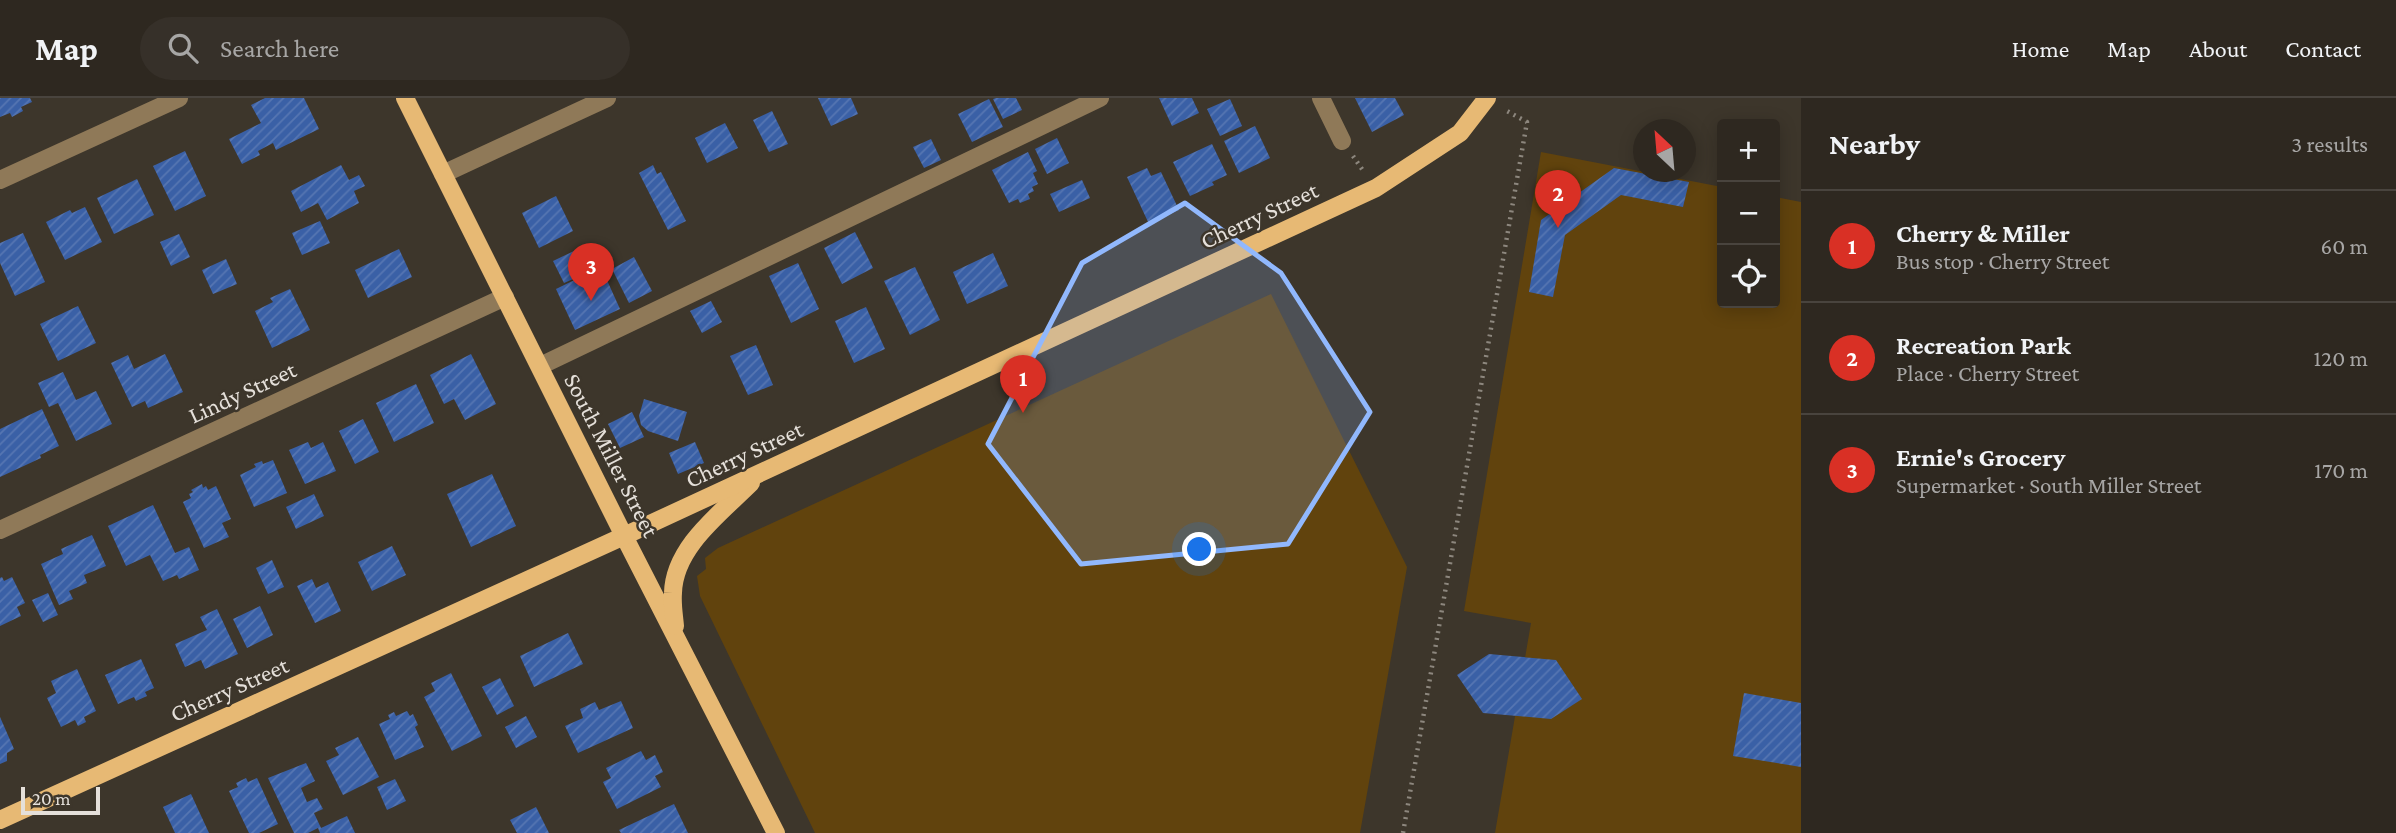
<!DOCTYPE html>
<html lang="en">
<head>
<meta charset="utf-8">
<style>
	:root { --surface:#2e2820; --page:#363029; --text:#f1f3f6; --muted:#a7a6a5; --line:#49443e; --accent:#d93025 }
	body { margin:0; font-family:"Crimson Pro",serif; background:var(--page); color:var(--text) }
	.controls { position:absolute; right:21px; top:21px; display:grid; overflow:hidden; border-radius:7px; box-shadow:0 4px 18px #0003 }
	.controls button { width:63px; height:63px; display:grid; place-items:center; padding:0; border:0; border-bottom:2px solid var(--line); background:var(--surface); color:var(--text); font:35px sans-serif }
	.compass { position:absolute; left:1633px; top:21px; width:63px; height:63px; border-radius:50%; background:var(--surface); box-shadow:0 4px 18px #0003; rotate:334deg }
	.scale { position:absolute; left:21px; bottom:18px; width:79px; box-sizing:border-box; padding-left:7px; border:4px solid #e5e0da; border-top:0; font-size:19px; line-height:24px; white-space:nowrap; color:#e5e0da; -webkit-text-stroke:5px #3d362b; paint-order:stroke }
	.you { position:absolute; left:1200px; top:452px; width:24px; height:24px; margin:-18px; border:5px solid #fff; border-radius:50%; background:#1a73e8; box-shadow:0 0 0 10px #1a73e833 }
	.badge { display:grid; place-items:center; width:46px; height:46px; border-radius:50%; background:var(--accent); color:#fff; font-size:23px; font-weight:700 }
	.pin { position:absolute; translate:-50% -58px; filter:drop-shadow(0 2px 4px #0008) }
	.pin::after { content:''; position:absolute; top:37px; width:24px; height:21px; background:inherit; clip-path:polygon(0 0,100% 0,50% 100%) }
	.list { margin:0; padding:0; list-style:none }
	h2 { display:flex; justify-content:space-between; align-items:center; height:91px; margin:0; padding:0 28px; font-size:30px }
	h2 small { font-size:23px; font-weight:400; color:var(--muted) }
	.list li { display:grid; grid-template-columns:46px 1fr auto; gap:21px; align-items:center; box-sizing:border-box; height:112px; padding:0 28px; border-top:2px solid var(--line) }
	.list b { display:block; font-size:26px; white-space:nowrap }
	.list p { margin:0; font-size:23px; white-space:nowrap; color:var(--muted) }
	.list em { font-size:23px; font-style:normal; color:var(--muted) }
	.icon { flex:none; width:38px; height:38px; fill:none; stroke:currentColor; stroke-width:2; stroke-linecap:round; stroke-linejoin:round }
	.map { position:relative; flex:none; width:1801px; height:735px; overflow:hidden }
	header { display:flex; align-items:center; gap:42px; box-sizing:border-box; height:98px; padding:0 35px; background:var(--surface); border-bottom:2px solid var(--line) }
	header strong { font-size:33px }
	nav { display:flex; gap:38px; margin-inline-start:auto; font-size:24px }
	.search { width:490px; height:63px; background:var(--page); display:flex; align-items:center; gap:18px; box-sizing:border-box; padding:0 24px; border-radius:38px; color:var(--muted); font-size:26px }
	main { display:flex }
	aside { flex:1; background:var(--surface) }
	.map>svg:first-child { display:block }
	.garden { fill:#61430d }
	.building { fill:url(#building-hatch) }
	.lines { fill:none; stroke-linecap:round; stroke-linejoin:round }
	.path { stroke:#8d877e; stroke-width:4.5; stroke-dasharray:2 5; stroke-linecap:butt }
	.minor { stroke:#8f7958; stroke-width:18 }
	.major { stroke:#e7b974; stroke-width:18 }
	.marked { fill:#91b8fd; fill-opacity:0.2; stroke:#91b8fd; stroke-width:5; stroke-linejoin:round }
	.labels { text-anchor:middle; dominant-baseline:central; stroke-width:5; stroke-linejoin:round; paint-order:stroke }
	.street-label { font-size:24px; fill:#e5e0da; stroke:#3d362b }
</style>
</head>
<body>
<header>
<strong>Map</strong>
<div class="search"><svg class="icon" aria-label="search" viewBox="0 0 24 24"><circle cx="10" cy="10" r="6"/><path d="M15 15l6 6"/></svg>Search here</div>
<nav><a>Home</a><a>Map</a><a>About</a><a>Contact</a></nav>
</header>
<main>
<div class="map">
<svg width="1801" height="735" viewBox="0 0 1801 735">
	<defs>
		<pattern id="building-hatch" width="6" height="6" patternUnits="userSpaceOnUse" patternTransform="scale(1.75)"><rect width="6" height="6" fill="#3a60a6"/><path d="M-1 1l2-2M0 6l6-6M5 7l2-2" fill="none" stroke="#5676b2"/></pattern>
	</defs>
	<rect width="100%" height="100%" fill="#3d362b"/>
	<g class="garden">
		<polygon points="1541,54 1722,89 1722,205 1775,205 1775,99 1801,104 1801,735 1495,735 1531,525 1464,513"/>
		<polygon points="1271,196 1407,469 1360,735 815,735 700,498 697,478 706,471 705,460 718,450"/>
	</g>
	<g class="building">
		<polygon points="0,0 30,0 32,4 21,9 23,13 12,19 10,15 0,19"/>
		<polygon points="265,0 304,0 319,31 276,52 273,45 258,53 260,57 242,66 229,41 261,25 251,7"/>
		<polygon points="818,0 851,0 858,16 831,28"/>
		<polygon points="996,0 1016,0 1022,12 1003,21 993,1"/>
		<polygon points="1159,0 1192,0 1199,15 1172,28"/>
		<polygon points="1355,0 1395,0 1404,17 1372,34"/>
		<polygon points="989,1 1003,29 972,44 958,16"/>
		<polygon points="1230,1 1242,28 1220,38 1207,11"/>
		<polygon points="772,13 788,46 769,54 753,22"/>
		<polygon points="725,25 738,50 707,65 695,40"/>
		<polygon points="1255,28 1270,60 1239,75 1224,43"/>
		<polygon points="1057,40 1069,65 1047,76 1035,51"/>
		<polygon points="931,41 941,62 924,70 913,49"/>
		<polygon points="1212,46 1227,77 1212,84 1214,87 1190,98 1173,64"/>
		<polygon points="185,53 206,98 175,113 153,68"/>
		<polygon points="1028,54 1037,73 1033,75 1038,86 1032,89 1034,93 1028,96 1030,101 1020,105 1018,101 1009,105 992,72"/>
		<polygon points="341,67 349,82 359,77 365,88 354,93 359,105 327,122 318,105 301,114 291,93"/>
		<polygon points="653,67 657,76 661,74 686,123 668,132 639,75"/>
		<polygon points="1147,70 1151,78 1161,74 1179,112 1149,126 1127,79"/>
		<polygon points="1614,70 1689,84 1683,109 1621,97 1565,137 1553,199 1529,194 1541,122"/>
		<polygon points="137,81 154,117 114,136 97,100"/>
		<polygon points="1082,82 1090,100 1059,114 1050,96"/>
		<polygon points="556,98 573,133 539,150 522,115"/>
		<polygon points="85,109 102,144 65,162 46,124 70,112 72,115"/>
		<polygon points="320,123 330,145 302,157 292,135"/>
		<polygon points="855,134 873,170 842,186 824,150"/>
		<polygon points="23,135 45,184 15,198 0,165 0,145"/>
		<polygon points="179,136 190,159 171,168 160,144"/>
		<polygon points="399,151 412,179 368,200 355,172"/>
		<polygon points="574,153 585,176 564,185 553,163"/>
		<polygon points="993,155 1008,188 967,206 953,174"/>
		<polygon points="634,159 652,193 629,205 612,171"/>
		<polygon points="226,161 237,186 213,196 202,172"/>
		<polygon points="798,165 819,211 791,225 769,178"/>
		<polygon points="601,169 620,211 575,232 556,191"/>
		<polygon points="915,169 940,222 910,237 884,183"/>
		<polygon points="290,191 310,232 272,250 255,213 273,204 270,200"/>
		<polygon points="711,203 722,224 702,235 690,213"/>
		<polygon points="78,208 96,245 58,263 40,226"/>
		<polygon points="866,209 885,251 854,265 835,223"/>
		<polygon points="756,247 773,287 748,297 730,258"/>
		<polygon points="165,256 183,294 148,310 145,303 132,309 111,265 128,257 134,271"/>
		<polygon points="471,256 496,306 465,322 454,301 444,306 430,277"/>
		<polygon points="63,274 76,302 96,293 112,326 76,343 58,305 49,309 38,285"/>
		<polygon points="416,286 434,325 394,344 376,305"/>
		<polygon points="644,301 687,314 678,343 648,333 641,327 639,318"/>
		<polygon points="42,311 59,348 40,357 41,360 0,379 0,331"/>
		<polygon points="632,314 644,339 620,350 608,326"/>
		<polygon points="363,321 379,354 355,366 339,333"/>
		<polygon points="308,344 311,350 323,344 336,373 305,386 289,352"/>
		<polygon points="695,344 704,365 678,376 669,355"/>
		<polygon points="273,362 287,395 254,409 240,377 256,369 254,366 262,363 263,366"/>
		<polygon points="492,376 516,428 471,449 447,396"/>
		<polygon points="202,386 203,390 206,388 208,392 216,388 231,421 222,425 229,439 204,450 183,404 191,400 189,396 193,394 191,392"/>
		<polygon points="314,396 324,418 296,431 286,409"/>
		<polygon points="153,407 175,455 189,449 199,472 179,481 177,477 163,483 150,457 126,468 108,428"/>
		<polygon points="92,437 106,468 84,477 87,485 69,493 73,501 59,507 41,466 63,456 61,451"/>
		<polygon points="392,448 406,477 372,493 358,464"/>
		<polygon points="272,462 284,489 268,496 256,470"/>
		<polygon points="2,479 4,483 12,479 25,505 17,509 21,518 0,528 0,480"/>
		<polygon points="312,481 316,490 328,484 341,513 315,525 297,488"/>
		<polygon points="48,495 58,517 43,524 32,502"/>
		<polygon points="260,508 273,537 247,550 233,521"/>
		<polygon points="217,511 238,556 205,571 201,562 185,569 175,546 207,532 200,519"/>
		<polygon points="568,535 583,566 534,589 520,558"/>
		<polygon points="1489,556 1556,562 1582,601 1551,621 1483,615 1457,577"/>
		<polygon points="141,561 154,590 145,594 147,598 136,603 134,599 118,606 105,577"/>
		<polygon points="77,571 96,613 84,619 86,624 78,628 75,622 61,629 47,600 56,595 51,583"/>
		<polygon points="451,575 482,638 452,653 424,599 435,593 431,585"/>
		<polygon points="500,580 514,608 497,617 482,589"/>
		<polygon points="1744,595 1801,605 1801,669 1733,658"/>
		<polygon points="621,603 633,630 578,655 565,628 583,620 580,611 595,604 599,612"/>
		<polygon points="407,613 410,618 413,616 418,627 415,629 424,649 395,662 379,626 390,621 388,617 394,614 396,618"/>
		<polygon points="526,618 537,639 516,650 505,629"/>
		<polygon points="0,619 14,651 7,655 7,663 0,666"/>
		<polygon points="358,639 379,679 343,697 326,663 339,657 335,650"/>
		<polygon points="641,653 646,662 655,657 663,674 655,678 661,689 617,711 603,684 611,680 606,670"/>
		<polygon points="306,665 315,683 301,690 307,704 317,700 323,711 314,715 321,730 347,718 355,735 320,735 318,730 308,735 294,735 268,680"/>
		<polygon points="246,680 248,684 257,680 278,726 259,735 249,735 229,693 238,689 236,685"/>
		<polygon points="395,681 406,703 387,712 377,689"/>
		<polygon points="191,696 209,735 175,735 163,709"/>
		<polygon points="674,706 688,735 621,735 619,732"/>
		<polygon points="536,709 549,735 517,735 510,722"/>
	</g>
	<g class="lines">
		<g class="path">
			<polyline points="1353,58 1364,74"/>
			<polyline points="1403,735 1527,24 1505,12"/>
		</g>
		<g class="minor">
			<polyline points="1321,0 1342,43"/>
			<polyline points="443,76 607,0"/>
			<polyline points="0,82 179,0"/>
			<polyline points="540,268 1100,0"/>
			<polyline points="0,432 505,199"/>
		</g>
		<g class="major">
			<polyline points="405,0 624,438 776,735"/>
			<path d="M675 528C674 517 672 506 673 495 674 449 721 415 751 385"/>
			<polyline points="0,722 624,438 1376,90 1460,35 1487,0"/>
		</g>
	</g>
	<path class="marked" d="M1185 105 1281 175 1370 314 1288 446 1081 466 988 346 1082 165Z"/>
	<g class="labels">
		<g class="street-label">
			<text transform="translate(1259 117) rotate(-25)">Cherry Street</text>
			<text transform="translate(242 294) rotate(-25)">Lindy Street</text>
			<text transform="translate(744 356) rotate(-25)">Cherry Street</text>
			<text transform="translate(612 357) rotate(63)">South Miller Street</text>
			<text transform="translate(229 591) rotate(-24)">Cherry Street</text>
		</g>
	</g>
</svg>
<div class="controls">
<button>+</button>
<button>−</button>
<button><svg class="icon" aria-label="locate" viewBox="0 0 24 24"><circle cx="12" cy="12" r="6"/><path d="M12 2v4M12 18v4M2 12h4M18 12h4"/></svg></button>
</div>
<svg class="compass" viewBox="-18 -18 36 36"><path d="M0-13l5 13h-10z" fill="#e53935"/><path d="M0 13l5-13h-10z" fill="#a7a6a5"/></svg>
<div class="scale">20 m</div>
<div class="you"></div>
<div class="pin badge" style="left:1023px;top:315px">1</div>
<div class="pin badge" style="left:1558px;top:130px">2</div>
<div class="pin badge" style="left:591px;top:203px">3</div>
</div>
<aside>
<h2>Nearby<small>3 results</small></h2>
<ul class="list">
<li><span class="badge">1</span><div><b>Cherry &amp; Miller</b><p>Bus stop · Cherry Street</p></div><em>60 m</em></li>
<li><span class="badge">2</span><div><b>Recreation Park</b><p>Place · Cherry Street</p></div><em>120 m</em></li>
<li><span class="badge">3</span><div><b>Ernie's Grocery</b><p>Supermarket · South Miller Street</p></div><em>170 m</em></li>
</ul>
</aside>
</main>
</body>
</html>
